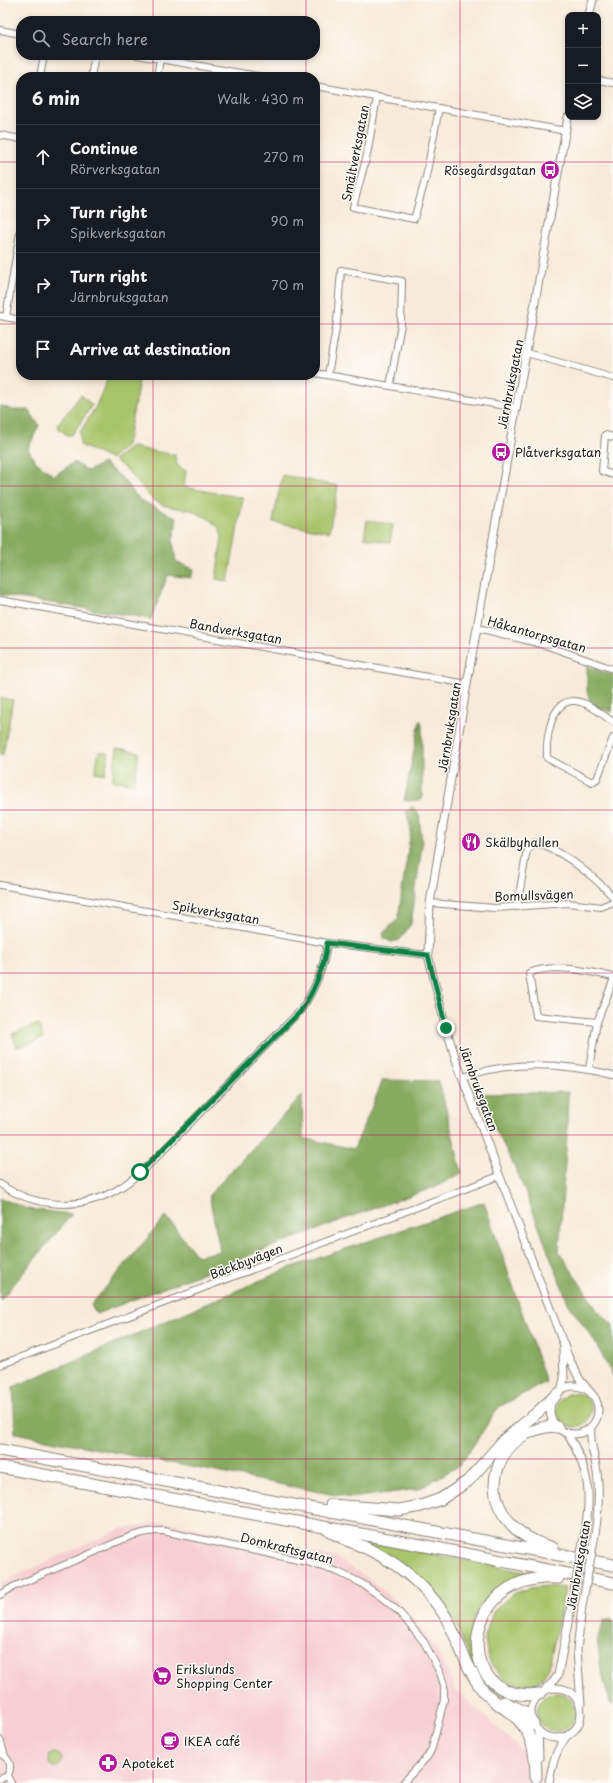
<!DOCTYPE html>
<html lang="en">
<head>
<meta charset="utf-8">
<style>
	:root { --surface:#171b24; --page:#20242c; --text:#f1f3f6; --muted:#9ea1a6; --line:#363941 }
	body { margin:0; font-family:"Playpen Sans",sans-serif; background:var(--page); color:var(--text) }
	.controls { position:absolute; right:12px; top:12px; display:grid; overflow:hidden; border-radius:8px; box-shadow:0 2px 6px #0003 }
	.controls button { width:36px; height:36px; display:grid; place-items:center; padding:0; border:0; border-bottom:1px solid var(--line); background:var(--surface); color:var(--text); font:20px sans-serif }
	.stop { position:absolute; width:12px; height:12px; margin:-9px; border:3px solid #0b8043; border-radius:50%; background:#fff }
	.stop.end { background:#0b8043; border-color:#fff; box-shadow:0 1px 4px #0008 }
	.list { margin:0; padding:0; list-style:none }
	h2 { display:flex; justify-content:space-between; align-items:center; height:52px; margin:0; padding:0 16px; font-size:17px }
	h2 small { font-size:13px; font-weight:400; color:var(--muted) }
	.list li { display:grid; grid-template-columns:26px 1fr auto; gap:12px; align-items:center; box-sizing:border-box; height:64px; padding:0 16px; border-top:1px solid var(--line) }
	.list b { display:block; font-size:15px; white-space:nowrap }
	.list p { margin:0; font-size:13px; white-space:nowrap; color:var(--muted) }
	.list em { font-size:13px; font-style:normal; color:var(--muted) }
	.icon { flex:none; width:22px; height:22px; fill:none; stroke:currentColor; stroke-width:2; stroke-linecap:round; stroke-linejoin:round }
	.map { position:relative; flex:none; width:613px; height:1783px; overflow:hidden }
	.search { position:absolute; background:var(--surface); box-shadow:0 2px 6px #0003; left:16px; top:16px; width:304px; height:44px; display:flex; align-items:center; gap:10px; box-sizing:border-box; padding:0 14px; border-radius:16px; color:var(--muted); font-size:15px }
	.panel { position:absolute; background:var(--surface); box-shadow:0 2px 6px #0003; left:16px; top:72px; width:304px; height:308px; border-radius:16px }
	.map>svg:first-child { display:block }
	.built { fill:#f7cfd3 }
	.green { fill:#a8c46a; stroke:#627043 }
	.forest { fill:#86aa5e; stroke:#51633d }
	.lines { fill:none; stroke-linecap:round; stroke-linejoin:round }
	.minor-casing { stroke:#8a837a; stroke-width:8 }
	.tertiary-casing { stroke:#8a837a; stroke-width:9 }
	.motorway-casing { stroke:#8a837a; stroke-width:13 }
	.minor { stroke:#fff; stroke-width:6 }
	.tertiary { stroke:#fff; stroke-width:7 }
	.motorway { stroke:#fff; stroke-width:11 }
	.tertiary-bridge-casing { stroke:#8a837a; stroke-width:9; stroke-linecap:butt }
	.tertiary-bridge { stroke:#fff; stroke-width:7 }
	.route { stroke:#0b8043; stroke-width:5 }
	.grid { fill:none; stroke:#c2185b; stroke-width:1; stroke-opacity:0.55 }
	.labels { text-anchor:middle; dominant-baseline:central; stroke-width:3; stroke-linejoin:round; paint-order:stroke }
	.street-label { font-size:12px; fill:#1c1c1c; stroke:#fdfcf7 }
	.poi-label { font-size:12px; fill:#1c1c1c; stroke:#fdfcf7; text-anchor:start }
</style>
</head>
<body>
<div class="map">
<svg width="613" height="1783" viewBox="0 0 613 1783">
	<rect width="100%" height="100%" fill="#fdfcf7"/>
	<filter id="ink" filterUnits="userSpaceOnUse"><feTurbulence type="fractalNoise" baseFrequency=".025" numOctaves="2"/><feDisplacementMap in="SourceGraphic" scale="8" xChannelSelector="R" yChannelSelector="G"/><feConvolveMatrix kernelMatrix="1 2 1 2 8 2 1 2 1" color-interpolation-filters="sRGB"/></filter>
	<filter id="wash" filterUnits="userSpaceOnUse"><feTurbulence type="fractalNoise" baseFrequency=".012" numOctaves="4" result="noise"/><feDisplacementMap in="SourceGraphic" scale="16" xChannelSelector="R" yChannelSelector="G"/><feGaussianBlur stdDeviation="0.9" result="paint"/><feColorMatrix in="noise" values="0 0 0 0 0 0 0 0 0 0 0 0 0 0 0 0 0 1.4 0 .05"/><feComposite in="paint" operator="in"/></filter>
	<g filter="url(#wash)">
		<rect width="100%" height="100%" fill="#f8ead9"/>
		<polygon class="built" points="165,1522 336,1558 371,1580 407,1611 437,1650 456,1691 524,1752 544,1783 0,1783 0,1583 120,1529"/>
		<g class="green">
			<polygon points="109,375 140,375 127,445 110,459 80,445 80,432 96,406"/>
			<polygon points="81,395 92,405 72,435 67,435 58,428 57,425"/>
			<polygon points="131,447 175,455 177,465 186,471 184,487 243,498 228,582 216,579 222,537 219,528 209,519 191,510 165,506 152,499 127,470 114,460"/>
			<polygon points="282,475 338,486 329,532 273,522"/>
			<polygon points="367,520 393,525 390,543 364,538"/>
			<polygon points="0,698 13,700 3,755 0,755"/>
			<polygon points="117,748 139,752 134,784 112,780"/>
			<polygon points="99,751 109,753 105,774 95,772"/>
			<polygon points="38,1024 43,1038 17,1048 12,1034"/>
			<circle cx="574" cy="1410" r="17"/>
			<path d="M365 1541 535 1574C515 1580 492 1588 480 1606 460 1638 476 1680 507 1696L506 1698 496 1692 481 1676 470 1660 457 1626 447 1610 365 1543Z"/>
			<polygon points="548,1586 565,1588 549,1667 539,1682 523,1685 505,1680 490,1663 484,1637 493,1612 512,1594 530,1588"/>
			<circle cx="556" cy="1712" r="19"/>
			<circle cx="55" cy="1760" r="7"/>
		</g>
		<g class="forest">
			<polygon points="0,405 12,410 29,410 39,425 28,449 35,461 54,476 74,462 88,471 103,463 121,477 140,500 177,518 173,541 176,562 194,569 191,578 168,575 151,619 0,595"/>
			<polygon points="587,666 613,675 612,712 591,704 587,691"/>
			<polygon points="420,720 422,724 422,800 404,801"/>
			<polygon points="412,806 419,814 422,845 411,924 400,940 391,942 384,938 383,933 398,919 411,829 406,812"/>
			<polygon points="383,1080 439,1081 462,1173 437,1186 347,1218 96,1314 91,1305 166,1216 197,1256 220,1251 209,1195 302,1095 303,1138 354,1149"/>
			<polygon points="568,1092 567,1134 559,1251 597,1310 613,1325 613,1376 592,1337 569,1305 519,1176 478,1094"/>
			<polygon points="0,1198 28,1209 72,1214 0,1301"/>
			<polygon points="484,1202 546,1382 499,1407 460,1465 419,1489 351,1498 15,1433 13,1387 289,1268"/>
			<polygon points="613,1619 613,1705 610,1703 601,1670 597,1639 604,1620"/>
		</g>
	</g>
	<g filter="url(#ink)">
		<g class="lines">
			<g class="minor-casing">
				<g id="minor">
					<polyline points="0,30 21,34"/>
					<polyline points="137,55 263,77"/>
					<polyline points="40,77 44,55"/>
					<polyline points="91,77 95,55"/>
					<polyline points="157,77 160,59"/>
					<polyline points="598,80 613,83"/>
					<polyline points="315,86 566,131"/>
					<polyline points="377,97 367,155 353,207 414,219 426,177 439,108"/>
					<polyline points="0,135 21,139"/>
					<polyline points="0,316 21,320"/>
					<polyline points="6,317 21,227"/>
					<polyline points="527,353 613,378"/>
					<polyline points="315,373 517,408"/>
					<polyline points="328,375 337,322 341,270 402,281 401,324 390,386"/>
					<polyline points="613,437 605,435 602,471 613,475"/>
					<polyline points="0,600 467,684"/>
					<polyline points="478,628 545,645 613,669"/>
					<path d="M613 722C603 715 588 702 575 701 550 699 546 741 547 758L592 782 597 779 613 738"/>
					<polyline points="0,885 327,943 428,955"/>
					<polyline points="430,903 495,908 568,903 601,907 613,902"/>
					<path d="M517 907 527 849 535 843C559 847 597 879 613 897"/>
					<path d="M597 1022 536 1016 529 973C554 963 588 971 613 977"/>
					<polyline points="589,1069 597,1022 613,981"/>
					<path d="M463 1077C512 1060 563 1063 613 1075"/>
					<path d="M0 1184C35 1208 81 1211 118 1189 132 1181 143 1170 154 1160L300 1011C315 990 324 969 327 943"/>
					<polyline points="0,1365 499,1176"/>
					<path d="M0 1595 13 1587C38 1576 64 1565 90 1554 113 1544 137 1530 163 1531L307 1562 338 1572 361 1583 380 1596 399 1612 424 1642 440 1673 444 1685V1700L432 1748 428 1756 403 1783"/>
					<polyline points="0,1740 5,1756"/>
					<path d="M0 1754C10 1758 13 1767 7 1776L0 1779"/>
					<polyline points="7,1776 11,1783"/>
				</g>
			</g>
			<g class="tertiary-casing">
				<g id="tertiary">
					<polyline points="589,15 593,0"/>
					<polyline points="568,117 467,684 430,903 428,955 446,1028 457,1063 568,1356 580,1380 590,1392"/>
					<circle cx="574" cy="1410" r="24"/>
					<polyline points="561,1391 564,1379 563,1350"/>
					<path d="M591 1427C589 1443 595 1456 597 1472 600 1494 598 1517 594 1540"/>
					<path d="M567 1433C590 1470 592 1494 584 1537"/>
					<circle cx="556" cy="1713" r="25"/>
					<polyline points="546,1688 552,1683 558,1675 572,1602"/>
					<polyline points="581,1705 577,1650 582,1606"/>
					<polyline points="538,1730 539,1758"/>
					<path d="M549 1783C552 1765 555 1751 567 1736"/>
				</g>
			</g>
			<g class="motorway-casing">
				<g id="motorway">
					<polyline points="0,1450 613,1565"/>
					<polyline points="0,1467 426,1546 613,1583"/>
					<polyline points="331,1505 399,1510 421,1506 441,1499 468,1481 504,1440 538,1412 556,1395"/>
					<path d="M330 1531C342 1539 356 1543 368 1549 398 1563 423 1584 442 1611 458 1635 464 1666 482 1689 490 1700 502 1706 512 1714 532 1729 536 1753 536 1777"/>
					<path d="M553 1548C535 1543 518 1534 507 1519 484 1490 496 1449 528 1433 537 1429 547 1425 557 1427"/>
					<path d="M539 1694C450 1705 458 1571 558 1578"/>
					<polyline points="504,1702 523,1711 533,1724"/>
				</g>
			</g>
			<use href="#minor" class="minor"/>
			<use href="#tertiary" class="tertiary"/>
			<use href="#motorway" class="motorway"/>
			<g class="tertiary-bridge-casing">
				<g id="tertiary-bridge">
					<polyline points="572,1602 584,1537"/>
					<polyline points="582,1606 594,1540"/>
				</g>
			</g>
			<use href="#tertiary-bridge" class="tertiary-bridge"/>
		</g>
	</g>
	<g class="lines" filter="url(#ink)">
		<path class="route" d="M140 1172 300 1012C315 990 324 969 327 943L428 955 446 1028"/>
	</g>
	<path class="grid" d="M153 0V21M306 0V21M460 0V1783M153 55V77M306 55V77M0 162H21M315 162H613M0 324H21M315 324H613M153 375V1783M306 375V1783M0 486H613M0 648H613M0 810H613M0 973H613M0 1135H613M0 1297H613M0 1459H613M0 1621H613"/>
	<defs>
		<g id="bus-disc" transform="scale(1)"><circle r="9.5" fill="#b5179e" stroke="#fdfcf7"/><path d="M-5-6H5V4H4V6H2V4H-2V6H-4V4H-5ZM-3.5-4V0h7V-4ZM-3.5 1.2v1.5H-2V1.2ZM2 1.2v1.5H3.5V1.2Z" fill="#fff"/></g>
		<g id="restaurant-disc" transform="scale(1)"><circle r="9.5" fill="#b5179e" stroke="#fdfcf7"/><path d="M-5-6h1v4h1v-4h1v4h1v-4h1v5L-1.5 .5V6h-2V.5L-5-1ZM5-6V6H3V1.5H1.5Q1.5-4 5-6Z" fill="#fff"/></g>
		<g id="supermarket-disc" transform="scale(1)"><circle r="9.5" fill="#b5179e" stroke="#fdfcf7"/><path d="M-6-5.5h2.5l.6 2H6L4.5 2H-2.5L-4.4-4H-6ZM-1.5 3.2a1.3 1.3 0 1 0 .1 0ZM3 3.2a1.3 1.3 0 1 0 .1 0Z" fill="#fff"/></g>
		<g id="cafe-disc" transform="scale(1)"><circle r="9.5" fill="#b5179e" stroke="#fdfcf7"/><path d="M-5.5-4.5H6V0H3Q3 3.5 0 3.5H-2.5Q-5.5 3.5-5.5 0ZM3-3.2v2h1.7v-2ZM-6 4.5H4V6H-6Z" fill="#fff"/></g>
		<g id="pharmacy-disc" transform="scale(1)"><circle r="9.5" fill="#b5179e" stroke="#fdfcf7"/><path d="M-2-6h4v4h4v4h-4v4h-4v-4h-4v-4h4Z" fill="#fff"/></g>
	</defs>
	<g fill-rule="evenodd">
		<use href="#bus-disc" x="550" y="170"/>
		<use href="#bus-disc" x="501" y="452"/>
		<use href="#restaurant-disc" x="471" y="842"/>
		<use href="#supermarket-disc" x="162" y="1676"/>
		<use href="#cafe-disc" x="170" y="1741"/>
		<use href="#pharmacy-disc" x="108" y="1763"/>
	</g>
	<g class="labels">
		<g class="street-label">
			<text transform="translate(355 153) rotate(-79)">Smältverksgatan</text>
			<text transform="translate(510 384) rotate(-79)">Järnbruksgatan</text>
			<text transform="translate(236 631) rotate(10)">Bandverksgatan</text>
			<text transform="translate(537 634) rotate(16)">Håkantorpsgatan</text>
			<text transform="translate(449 727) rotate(-81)">Järnbruksgatan</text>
			<text transform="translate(534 895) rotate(-2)">Bomullsvägen</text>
			<text transform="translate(216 912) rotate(10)">Spikverksgatan</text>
			<text transform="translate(479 1088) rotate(70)">Järnbruksgatan</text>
			<text transform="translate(246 1261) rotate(-21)">Bäckbyvägen</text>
			<text transform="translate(287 1548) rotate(14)">Domkraftsgatan</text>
			<text transform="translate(578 1565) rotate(-80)">Järnbruksgatan</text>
		</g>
		<g class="poi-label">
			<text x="536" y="170" text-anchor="end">Rösegårdsgatan</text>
			<text x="515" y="452">Plåtverksgatan</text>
			<text x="485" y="842">Skälbyhallen</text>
			<text x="176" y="1669">Erikslunds<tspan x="176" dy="14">Shopping Center</tspan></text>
			<text x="184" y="1741">IKEA café</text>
			<text x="122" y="1763">Apoteket</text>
		</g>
	</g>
</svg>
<div class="controls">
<button>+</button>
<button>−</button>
<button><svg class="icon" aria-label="layers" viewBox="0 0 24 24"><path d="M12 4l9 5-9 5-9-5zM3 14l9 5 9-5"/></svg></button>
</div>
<div class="stop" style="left:140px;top:1172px"></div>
<div class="stop end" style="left:446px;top:1028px"></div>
<div class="search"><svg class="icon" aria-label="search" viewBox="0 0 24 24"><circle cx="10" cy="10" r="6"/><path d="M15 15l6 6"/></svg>Search here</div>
<section class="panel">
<h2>6 min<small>Walk · 430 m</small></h2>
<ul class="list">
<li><svg class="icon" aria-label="ahead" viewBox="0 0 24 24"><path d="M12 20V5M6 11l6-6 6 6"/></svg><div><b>Continue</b><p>Rörverksgatan</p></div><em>270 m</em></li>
<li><svg class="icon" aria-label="right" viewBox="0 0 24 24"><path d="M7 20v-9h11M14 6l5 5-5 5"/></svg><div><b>Turn right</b><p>Spikverksgatan</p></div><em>90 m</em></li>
<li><svg class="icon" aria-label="right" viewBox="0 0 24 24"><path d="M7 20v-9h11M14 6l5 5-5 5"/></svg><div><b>Turn right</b><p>Järnbruksgatan</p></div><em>70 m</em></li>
<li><svg class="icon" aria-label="arrive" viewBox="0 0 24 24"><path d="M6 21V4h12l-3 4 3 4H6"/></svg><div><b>Arrive at destination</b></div></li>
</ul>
</section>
</div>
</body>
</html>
